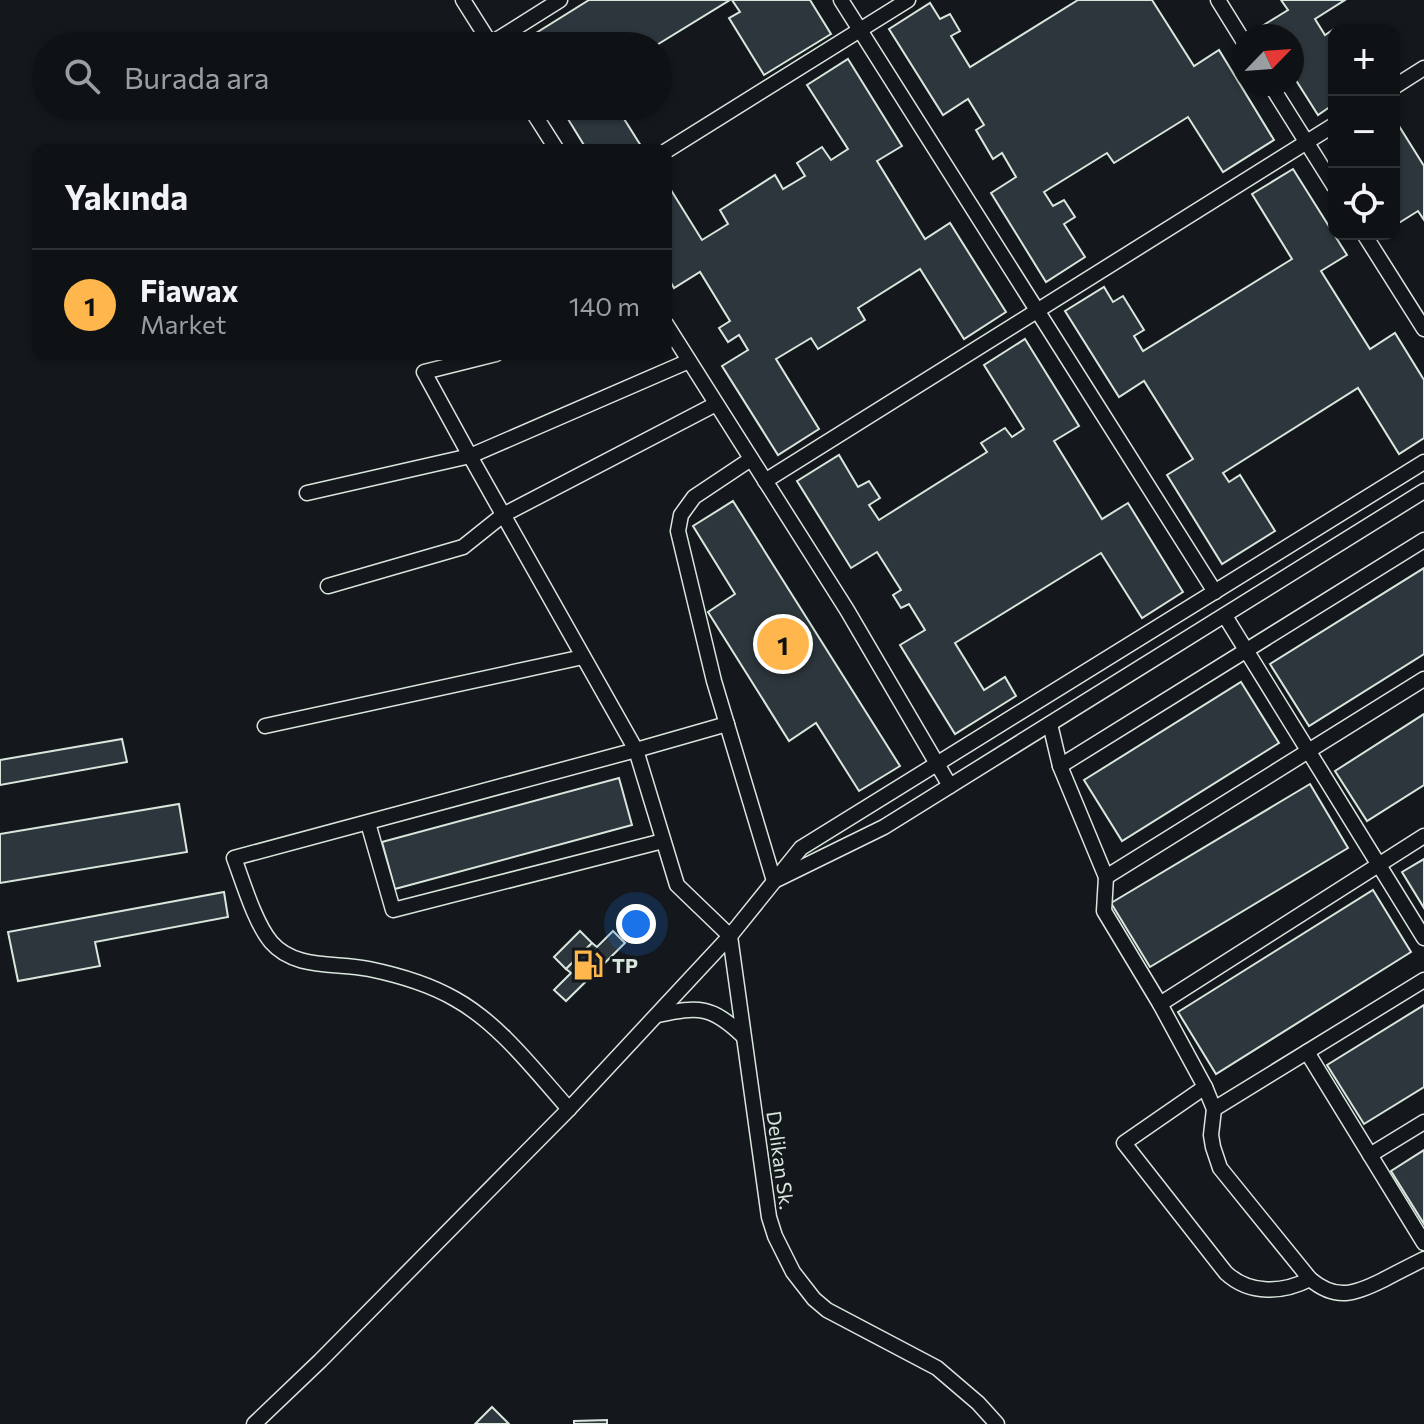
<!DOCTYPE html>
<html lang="tr">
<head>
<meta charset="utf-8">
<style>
	:root { --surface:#0f1215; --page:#1d2022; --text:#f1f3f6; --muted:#9b9ea0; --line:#2f3234; --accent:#ffb74d }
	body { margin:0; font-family:Commissioner,sans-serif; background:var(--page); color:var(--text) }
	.controls { position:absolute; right:24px; top:24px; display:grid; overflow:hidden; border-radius:16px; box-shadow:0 2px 6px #0004 }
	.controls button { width:72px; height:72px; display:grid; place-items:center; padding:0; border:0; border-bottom:2px solid var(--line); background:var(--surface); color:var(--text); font:40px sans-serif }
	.compass { position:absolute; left:1232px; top:24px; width:72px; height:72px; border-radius:50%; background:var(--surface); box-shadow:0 2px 6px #0004; rotate:65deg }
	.you { position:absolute; left:636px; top:924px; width:28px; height:28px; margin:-20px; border:6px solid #fff; border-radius:50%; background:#1a73e8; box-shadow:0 0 0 12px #1a73e833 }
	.badge { display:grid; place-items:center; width:52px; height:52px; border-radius:50%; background:var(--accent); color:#111; font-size:26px; font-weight:700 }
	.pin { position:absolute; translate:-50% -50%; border:4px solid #fff; box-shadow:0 2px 8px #0006 }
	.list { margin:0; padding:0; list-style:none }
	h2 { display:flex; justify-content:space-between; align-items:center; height:104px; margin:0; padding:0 32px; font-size:34px }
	h2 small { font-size:26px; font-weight:400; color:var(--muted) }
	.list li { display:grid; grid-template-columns:52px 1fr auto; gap:24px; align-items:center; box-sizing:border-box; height:112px; padding:0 32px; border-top:2px solid var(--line) }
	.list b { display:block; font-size:30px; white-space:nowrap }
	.list p { margin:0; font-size:26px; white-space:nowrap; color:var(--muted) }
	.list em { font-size:26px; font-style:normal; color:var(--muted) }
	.icon { flex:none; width:44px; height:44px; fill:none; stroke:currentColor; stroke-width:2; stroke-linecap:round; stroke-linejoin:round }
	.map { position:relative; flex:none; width:1424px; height:1424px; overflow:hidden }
	.search { position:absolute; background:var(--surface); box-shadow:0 2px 6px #0004; left:32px; top:32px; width:640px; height:88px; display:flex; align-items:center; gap:20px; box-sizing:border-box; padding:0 28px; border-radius:44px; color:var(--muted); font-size:30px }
	.panel { position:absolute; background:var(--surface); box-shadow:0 2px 6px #0004; left:32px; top:144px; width:640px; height:216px; border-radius:16px }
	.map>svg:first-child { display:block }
	.building { fill:#2c363c; stroke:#d8e6dc; stroke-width:2 }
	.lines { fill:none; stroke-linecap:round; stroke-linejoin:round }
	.street-casing { stroke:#d8e6dc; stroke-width:17 }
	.street { stroke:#14181c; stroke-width:14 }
	.labels { text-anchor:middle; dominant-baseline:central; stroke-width:6; stroke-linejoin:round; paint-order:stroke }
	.poi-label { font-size:20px; font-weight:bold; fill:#d8e6dc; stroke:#14181c; text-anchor:start }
	.street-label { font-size:20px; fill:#d8e6dc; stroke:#14181c }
</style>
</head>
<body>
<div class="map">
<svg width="1424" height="1424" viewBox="0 0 1424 1424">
	<rect width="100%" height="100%" fill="#14181c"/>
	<g class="building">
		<polygon points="589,0 730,0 655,46 559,46 557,43 552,46 544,46 536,33"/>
		<polygon points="732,0 810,0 831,34 764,75 729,18 740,12"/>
		<polygon points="1078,0 1152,0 1194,66 1219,50 1274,140 1223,172 1188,117 1114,163 1107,153 1044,192 1053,206 1064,200 1075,217 1064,224 1085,257 1046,282 991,193 1016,177 1002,153 993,159 976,130 984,125 968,99 943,115 889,29 930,3 940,19 950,14 960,31 951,36 970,67"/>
		<polygon points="1281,0 1345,0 1315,19 1325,35 1334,29 1335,30 1334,104 1318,115 1292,74 1292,36 1268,36 1262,26 1288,10"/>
		<polygon points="848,59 902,146 877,161 925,239 950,223 1006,312 964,339 920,269 858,308 865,320 818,349 811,338 776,359 819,429 778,455 722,366 748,350 739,335 728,342 719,328 730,321 700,272 674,288 666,274 666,182 702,240 728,224 720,210 775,175 783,189 805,176 797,163 822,147 831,160 848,149 807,85"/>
		<polygon points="560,106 630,106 631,108 621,114 643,149 587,150"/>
		<polygon points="1394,118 1424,166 1424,220 1418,211 1394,226"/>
		<polygon points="1293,169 1347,255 1321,271 1370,349 1395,333 1424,380 1424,438 1399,454 1358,388 1223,473 1229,482 1240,475 1275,531 1222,564 1167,475 1193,459 1144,381 1119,397 1065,311 1104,287 1113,302 1123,296 1144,330 1134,336 1143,351 1292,259 1252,194"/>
		<polygon points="1025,339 1079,426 1054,441 1102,519 1128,503 1183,592 1142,618 1101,553 955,643 984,690 1005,677 1016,696 955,734 900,645 925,630 909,604 901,608 893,595 901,590 877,552 851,568 797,481 839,455 858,487 869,481 880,498 869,505 879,520 987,452 981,443 1005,428 1012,437 1024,429 984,365"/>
		<polygon points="733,501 900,766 859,791 816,723 789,741 708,612 735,594 693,526"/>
		<polygon points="1424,568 1424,654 1309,726 1270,664"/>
		<polygon points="1241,682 1279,743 1122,841 1084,780"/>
		<polygon points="1424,714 1424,785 1367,821 1335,771"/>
		<polygon points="122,739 127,762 0,785 0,760"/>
		<polygon points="619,778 632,825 395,889 382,842"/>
		<polygon points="1310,784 1348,848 1150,967 1111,903"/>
		<polygon points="179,804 187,852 0,883 0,834"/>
		<polygon points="1424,859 1424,908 1402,872"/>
		<polygon points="1373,890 1411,952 1216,1074 1178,1012"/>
		<polygon points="224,892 228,917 95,942 100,966 18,981 8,932"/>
		<polygon points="580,931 592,943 566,969 554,957"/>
		<polygon points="613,931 625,943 566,1001 554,990 571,973 566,969 592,943 597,947"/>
		<polygon points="1424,1005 1424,1087 1364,1124 1327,1065"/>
		<polygon points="1424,1150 1424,1224 1391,1171"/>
		<polygon points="492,1407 509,1424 475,1424"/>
		<polygon points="607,1420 607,1424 574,1424 574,1421"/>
	</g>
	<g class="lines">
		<g class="street-casing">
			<g id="street">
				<polyline points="463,0 492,46"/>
				<polyline points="841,0 1215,592"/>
				<polyline points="1218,0 1244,42"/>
				<polyline points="490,44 560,0"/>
				<polyline points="1270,84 1334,186"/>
				<polyline points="1394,87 1424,68"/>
				<polyline points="529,106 557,150"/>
				<polyline points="666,151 908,0"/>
				<polyline points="1364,234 1424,329"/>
				<polyline points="666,324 847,610 950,786"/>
				<polyline points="496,354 424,372 470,456 636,750 677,885 730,936"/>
				<polyline points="751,459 694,497 681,515 678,531 714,681 774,881"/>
				<polyline points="765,481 1334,125"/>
				<polyline points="307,493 470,456 689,361"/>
				<polyline points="328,586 463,547 503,515 716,404"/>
				<polyline points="1225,616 1424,938"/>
				<polyline points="1050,724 1060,766 1424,540"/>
				<polyline points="265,726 583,657"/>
				<path d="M1060 766 1106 877 1104 911 1160 1004 1205 1087 1214 1109 1211 1135 1213 1147 1220 1168 1310 1279C1336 1301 1355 1294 1383 1280 1396 1273 1410 1266 1424 1259"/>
				<polyline points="368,823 393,910 663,841"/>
				<polyline points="1106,877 1424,679"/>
				<polyline points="778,879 884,827 1424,491"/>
				<polyline points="730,936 769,1217 775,1236 793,1272 814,1299 827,1310 937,1368 978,1403 997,1424"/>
				<polyline points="1160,1004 1424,836"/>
				<path d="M658 1015C699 1006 712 1006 743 1036"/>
				<polyline points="1307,1052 1424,1243"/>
				<path d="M1205 1087 1124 1143 1226 1273C1250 1295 1283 1293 1310 1279"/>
				<path d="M569 1109C535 1071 500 1024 455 999 429 984 398 975 369 969 336 962 295 970 271 942 255 923 243 882 234 858L636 750 727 724"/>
				<polyline points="1214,1109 1424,980"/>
				<polyline points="1370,1155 1424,1122"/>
				<polyline points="254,1424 320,1361 569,1109 730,936 801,848 1424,462"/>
			</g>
		</g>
		<use href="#street" class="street"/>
	</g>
	<defs>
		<g id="fuel-bare" transform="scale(2.4)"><path d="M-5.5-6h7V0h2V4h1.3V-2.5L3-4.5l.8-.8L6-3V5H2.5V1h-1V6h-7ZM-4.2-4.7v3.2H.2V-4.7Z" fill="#ffb74d" stroke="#14181c" stroke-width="2.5" paint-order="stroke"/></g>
	</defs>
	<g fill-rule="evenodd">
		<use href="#fuel-bare" x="588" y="965"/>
	</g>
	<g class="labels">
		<g class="poi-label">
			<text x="612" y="965">TP</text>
		</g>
		<g class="street-label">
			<text transform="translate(781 1160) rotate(82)">Delikan Sk.</text>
		</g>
	</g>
</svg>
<div class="controls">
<button>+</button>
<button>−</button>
<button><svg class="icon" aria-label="locate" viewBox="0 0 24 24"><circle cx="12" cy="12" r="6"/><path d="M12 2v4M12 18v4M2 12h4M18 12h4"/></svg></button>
</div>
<svg class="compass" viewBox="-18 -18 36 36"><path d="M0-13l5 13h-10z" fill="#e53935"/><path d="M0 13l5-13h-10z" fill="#9b9ea0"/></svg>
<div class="you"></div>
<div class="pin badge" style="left:783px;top:644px">1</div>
<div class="search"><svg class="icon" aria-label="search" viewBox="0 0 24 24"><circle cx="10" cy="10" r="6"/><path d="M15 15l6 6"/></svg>Burada ara</div>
<section class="panel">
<h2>Yakında<small></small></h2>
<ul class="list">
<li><span class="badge">1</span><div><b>Fiawax</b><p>Market</p></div><em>140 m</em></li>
</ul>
</section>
</div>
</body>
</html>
